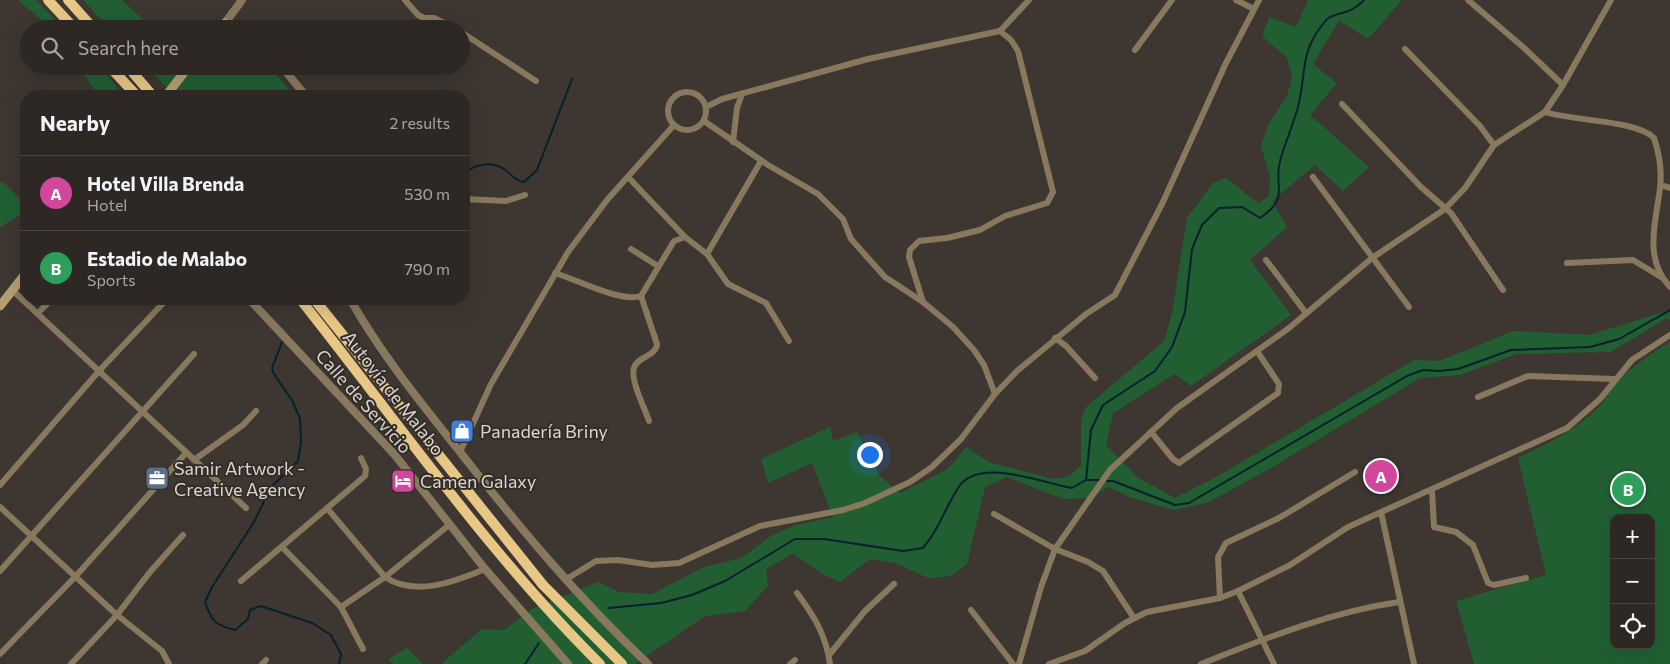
<!DOCTYPE html>
<html lang="en">
<head>
<meta charset="utf-8">
<style>
	:root { --surface:#2e2825; --page:#36302d; --text:#f1f3f6; --muted:#a7a6a7; --line:#494442; --accent:#1a73e8 }
	body { margin:0; font-family:Commissioner,sans-serif; background:var(--page); color:var(--text) }
	.controls { position:absolute; right:15px; bottom:15px; display:grid; overflow:hidden; border-radius:10px; box-shadow:0 5px 20px #0002 }
	.controls button { width:45px; height:45px; display:grid; place-items:center; padding:0; border:0; border-bottom:1px solid var(--line); background:var(--surface); color:var(--text); font:25px sans-serif }
	.you { position:absolute; left:869px; top:454px; width:18px; height:18px; margin:-12px; border:4px solid #fff; border-radius:50%; background:#1a73e8; box-shadow:0 0 0 8px #1a73e833 }
	.badge { display:grid; place-items:center; width:32px; height:32px; border-radius:50%; background:var(--accent); color:#fff; font-size:16px; font-weight:700 }
	.pin { position:absolute; translate:-50% -50%; border:2px solid #fff; box-shadow:0 1px 5px #0006 }
	.list { margin:0; padding:0; list-style:none }
	h2 { display:flex; justify-content:space-between; align-items:center; height:65px; margin:0; padding:0 20px; font-size:21px }
	h2 small { font-size:16px; font-weight:400; color:var(--muted) }
	.list li { display:grid; grid-template-columns:32px 1fr auto; gap:15px; align-items:center; box-sizing:border-box; height:75px; padding:0 20px; border-top:1px solid var(--line) }
	.list b { display:block; font-size:19px; white-space:nowrap }
	.list p { margin:0; font-size:16px; white-space:nowrap; color:var(--muted) }
	.list em { font-size:16px; font-style:normal; color:var(--muted) }
	.icon { flex:none; width:28px; height:28px; fill:none; stroke:currentColor; stroke-width:2; stroke-linecap:round; stroke-linejoin:round }
	.map { position:relative; flex:none; width:1670px; height:664px; overflow:hidden }
	.search { position:absolute; background:var(--surface); box-shadow:0 5px 20px #0002; left:20px; top:20px; width:450px; height:55px; display:flex; align-items:center; gap:12px; box-sizing:border-box; padding:0 18px; border-radius:28px; color:var(--muted); font-size:19px }
	.panel { position:absolute; background:var(--surface); box-shadow:0 5px 20px #0002; left:20px; top:90px; width:450px; height:215px; border-radius:20px }
	.map>svg:first-child { display:block }
	.green { fill:#215f33; fill-rule:evenodd }
	.lines { fill:none; stroke-linecap:round; stroke-linejoin:round }
	.stream { stroke:#05212b; stroke-width:2 }
	.minor { stroke:#88795e; stroke-width:6 }
	.tertiary { stroke:#88795e; stroke-width:8 }
	.secondary { stroke:#b69e71; stroke-width:9 }
	.trunk { stroke:#e8c686; stroke-width:10 }
	.labels { text-anchor:middle; dominant-baseline:central; stroke-width:4; stroke-linejoin:round; paint-order:stroke }
	.street-label { font-size:18px; fill:#dbd6d3; stroke:#332c27 }
	.poi-label { font-size:18px; fill:#dbd6d3; stroke:#332c27; text-anchor:start }
</style>
</head>
<body>
<div class="map">
<svg width="1670" height="664" viewBox="0 0 1670 664">
	<rect width="100%" height="100%" fill="#3d3631"/>
	<g class="green">
		<polygon points="18,0 36,0 65,29 52,29"/>
		<polygon points="83,0 122,0 153,29 110,29"/>
		<path d="M1308 0H1402L1368 39 1339 21 1313 64 1337 83 1310 115 1369 167 1343 191 1315 165 1272 201 1287 227 1250 260 1291 315 1191 386 1175 374 1113 413 1106 445 1137 477 1175 498 1218 476 1414 360 1439 361 1513 331 1589 335 1670 310V321L1667 318 1611 352 1517 354 1460 375 1420 378 1271 468 1209 502 1173 510 1129 497 1109 487 1090 498 1063 499 1007 477 985 487 967 564 951 576 928 578 896 563 870 559 840 582 822 574 793 553 766 569 768 586 745 611 705 616 635 664H441L482 629 504 630 532 609 598 582 619 592 652 594 702 568 741 558 771 536 793 526 833 517 812 463 768 483 761 459 830 427 833 441 857 432 880 476 900 493 948 469 966 447 989 462 1053 479 1068 477 1081 465V420L1086 407 1164 341 1172 313 1187 218 1213 183 1226 178C1238 185 1246 196 1259 203L1269 196 1270 177 1261 146 1268 125 1287 96 1292 76 1287 58 1262 36 1269 17 1296 27Z"/>
		<polygon points="78,66 101,66 123,96 99,96"/>
		<polygon points="146,66 193,66 167,88"/>
		<polygon points="194,66 269,66 294,96 173,96"/>
		<polygon points="3,182 26,205 26,212 0,227 0,183"/>
		<path d="M1670 342V664H1548L1549 661 1547 664H1474L1456 601 1546 575 1518 458C1547 444 1576 430 1599 407 1606 399 1611 389 1618 382 1632 366 1652 353 1670 342ZM1614 518H1651V645H1614Z"/>
		<polygon points="407,648 423,664 393,664 389,659"/>
	</g>
	<g class="lines">
		<g class="stream">
			<path d="M464 173C476 164 491 161 504 169 512 175 514 180 524 182L537 170 572 79"/>
			<path d="M282 342 272 368 274 374 293 402 300 419 301 442 298 461 271 487 254 522 212 587 205 602C212 622 215 625 235 630L248 619 250 610 261 606 312 623 331 635 341 654 339 664"/>
			<polyline points="1087,480 1100,480"/>
			<polyline points="1105,481 1113,481 1175,505 1189,503 1407,376 1423,370 1439,371 1458,369 1511,350 1590,347 1619,339 1670,310"/>
			<path d="M609 608 661 603 692 595 725 581 795 539H824L903 551 923 548C939 530 945 508 958 488 978 456 1043 483 1072 488L1086 480 1091 430 1103 405 1155 371 1172 347 1185 312 1192 249 1202 225 1219 208 1242 207 1260 218C1291 197 1273 188 1280 161 1285 143 1293 125 1298 107 1306 77 1300 54 1320 28 1322 26 1325 21 1327 19 1340 11 1350 15 1364 0"/>
			<polyline points="525,664 539,643"/>
		</g>
		<g class="minor">
			<polyline points="405,0 418,15 424,18 434,18 457,29"/>
			<polyline points="1236,0 1254,9"/>
			<polyline points="1468,0 1523,47 1563,85"/>
			<polyline points="461,32 536,81"/>
			<polyline points="1405,49 1480,126 1494,145"/>
			<polyline points="1135,50 1172,0"/>
			<circle cx="687" cy="111" r="19"/>
			<polyline points="1342,104 1421,187 1451,213 1503,290"/>
			<polyline points="706,107 722,99 868,59 1000,31 1029,0"/>
			<path d="M1545 112C1572 121 1637 120 1654 138 1659 153 1662 172 1660 188 1656 222 1643 258 1670 287"/>
			<polyline points="704,121 768,165 818,194 843,219 851,239 885,277 923,302 953,327 974,350 984,365 995,394"/>
			<polyline points="733,142 737,108 742,94"/>
			<polyline points="628,177 685,237 707,254 761,161"/>
			<polyline points="1313,177 1409,307"/>
			<polyline points="1661,185 1670,188"/>
			<polyline points="464,199 506,201 525,195"/>
			<polyline points="631,249 658,266"/>
			<polyline points="707,254 728,284 766,303 789,341"/>
			<polyline points="1266,260 1306,313"/>
			<polyline points="1567,263 1633,260 1661,277"/>
			<path d="M555 273C577 280 622 303 641 296L674 241 685 237"/>
			<polyline points="12,290 246,508"/>
			<path d="M641 296 657 344C656 357 637 356 634 368 630 380 645 409 649 421"/>
			<polyline points="923,302 909,257 910,250 919,241 947,238 980,230 1005,216 1047,203 1053,192 1018,51 1011,40 1000,31"/>
			<polyline points="38,313 52,299"/>
			<polyline points="1055,338 1066,346 1095,378"/>
			<polyline points="1478,397 1528,376 1614,379"/>
			<polyline points="1151,432 1173,459 1179,463 1278,393 1279,384 1257,351"/>
			<polyline points="460,452 491,384 568,252 607,200 674,125"/>
			<polyline points="194,460 243,425 256,411"/>
			<polyline points="0,485 99,371 167,299"/>
			<polyline points="1432,491 1434,527 1456,532 1473,545 1488,583 1494,585 1526,578"/>
			<polyline points="0,507 117,615 162,651 169,664"/>
			<path d="M327 508 385 577C415 597 454 582 485 569"/>
			<polyline points="1381,512 1414,664"/>
			<polyline points="994,514 1055,549 1088,562 1103,571 1134,618"/>
			<polyline points="282,547 341,607 363,649"/>
			<polyline points="0,571 194,354"/>
			<polyline points="565,580 596,561 618,560 652,565 679,563 760,526 843,510 865,503 910,482 932,467 961,439 995,394 1017,371 1086,314 1115,295 1162,204 1226,63 1259,0"/>
			<polyline points="241,581 365,476 366,469 361,458"/>
			<polyline points="1238,591 1274,664"/>
			<path d="M797 593C814 616 826 635 830 664"/>
			<polyline points="1220,598 1218,557 1226,543 1279,518 1355,472"/>
			<polyline points="341,607 385,577 449,525"/>
			<polyline points="971,610 1013,664"/>
			<polyline points="0,654 75,577 186,453"/>
			<polyline points="829,655 865,611 894,584"/>
			<polyline points="71,664 117,615 150,572 183,535"/>
			<polyline points="262,664 266,660"/>
			<polyline points="790,664 795,660"/>
			<polyline points="1019,664 1041,587 1055,549 1110,470 1177,408 1289,328 1372,258 1445,209 1465,188 1494,145 1545,112 1563,85 1611,0"/>
			<polyline points="1049,664 1085,651 1125,623 1147,612 1220,598 1238,591 1290,565 1348,527 1567,428 1600,399 1632,360 1670,335"/>
			<path d="M1201 664C1266 638 1330 612 1399 602"/>
		</g>
		<g class="tertiary">
			<polyline points="238,29 225,23 242,0"/>
			<polyline points="281,66 306,96"/>
			<polyline points="249,299 394,454 485,569 568,664"/>
			<path d="M350 299C381 354 421 403 460 452 519 527 579 599 648 664"/>
		</g>
		<g class="secondary">
			<polyline points="220,29 225,23"/>
			<polyline points="166,96 189,66"/>
			<polyline points="0,306 26,273"/>
		</g>
		<g class="trunk">
			<polyline points="48,0 75,29"/>
			<polyline points="68,0 94,29"/>
			<polyline points="109,66 137,96"/>
			<polyline points="127,66 153,96"/>
			<path d="M300 299C398 422 488 553 600 664"/>
			<polyline points="314,299 543,585 622,664"/>
		</g>
	</g>
	<defs>
		<g id="shop-square" transform="scale(1.25)"><rect x="-9" y="-9" width="18" height="18" rx="4" fill="#3f7fe0" stroke="#332c27"/><path d="M-5-2.5h2.3a2.7 3.5 0 0 1 5.4 0H5L5.5 6h-11ZM-1.5-2.5h3a1.5 2.3 0 0 0-3 0Z" fill="#fff"/></g>
		<g id="office-square" transform="scale(1.25)"><rect x="-9" y="-9" width="18" height="18" rx="4" fill="#5c6f8a" stroke="#332c27"/><path d="M-6-3h4V-5.5h4V-3h4V5H-6ZM-1-4.5V-3h2v-1.5ZM-6 0V1H6V0Z" fill="#fff"/></g>
		<g id="hotel-square" transform="scale(1.25)"><rect x="-9" y="-9" width="18" height="18" rx="4" fill="#d1479c" stroke="#332c27"/><path d="M-6-4.5h1.5V1H6V5H4.5V3h-9V5H-6ZM-4 0a1.8 1.8 0 1 1 3.6 0ZM.5 0V-2.5h3Q6-2.5 6 0Z" fill="#fff"/></g>
	</defs>
	<g fill-rule="evenodd">
		<use href="#shop-square" x="462" y="431"/>
		<use href="#office-square" x="157" y="478"/>
		<use href="#hotel-square" x="403" y="481"/>
	</g>
	<g class="labels">
		<g class="street-label">
			<text transform="translate(394 393) rotate(52)">Autovía de Malabo</text>
			<text transform="translate(364 401) rotate(48)">Calle de Servicio</text>
		</g>
		<g class="poi-label">
			<text x="480" y="431">Panadería Briny</text>
			<text x="174" y="468">Samir Artwork -<tspan x="174" dy="21">Creative Agency</tspan></text>
			<text x="420" y="481">Camen Galaxy</text>
		</g>
	</g>
</svg>
<div class="controls">
<button>+</button>
<button>−</button>
<button><svg class="icon" aria-label="locate" viewBox="0 0 24 24"><circle cx="12" cy="12" r="6"/><path d="M12 2v4M12 18v4M2 12h4M18 12h4"/></svg></button>
</div>
<div class="you"></div>
<div class="pin badge" style="left:1381px;top:476px;background:#d1479c">A</div>
<div class="pin badge" style="left:1628px;top:489px;background:#2e9e5b">B</div>
<div class="search"><svg class="icon" aria-label="search" viewBox="0 0 24 24"><circle cx="10" cy="10" r="6"/><path d="M15 15l6 6"/></svg>Search here</div>
<section class="panel">
<h2>Nearby<small>2 results</small></h2>
<ul class="list">
<li><span class="badge" style="background:#d1479c">A</span><div><b>Hotel Villa Brenda</b><p>Hotel</p></div><em>530 m</em></li>
<li><span class="badge" style="background:#2e9e5b">B</span><div><b>Estadio de Malabo</b><p>Sports</p></div><em>790 m</em></li>
</ul>
</section>
</div>
</body>
</html>
